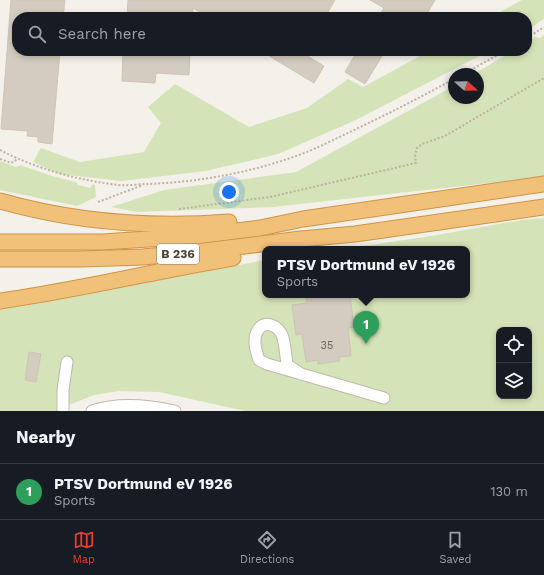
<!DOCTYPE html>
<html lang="en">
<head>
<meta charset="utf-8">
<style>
	:root { --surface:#171b24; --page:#242831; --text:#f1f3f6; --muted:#9ea1a6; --line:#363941; --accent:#e63d30 }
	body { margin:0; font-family:"Work Sans",sans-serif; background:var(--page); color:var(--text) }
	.controls { position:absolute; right:12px; bottom:12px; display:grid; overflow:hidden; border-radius:8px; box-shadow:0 2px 6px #0003 }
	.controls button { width:36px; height:36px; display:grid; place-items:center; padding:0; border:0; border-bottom:1px solid var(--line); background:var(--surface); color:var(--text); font:20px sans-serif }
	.compass { position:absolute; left:448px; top:68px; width:36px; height:36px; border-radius:50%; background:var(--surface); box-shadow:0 2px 6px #0003; rotate:110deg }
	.you { position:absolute; left:229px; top:192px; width:14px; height:14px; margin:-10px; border:3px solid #fff; border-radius:50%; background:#1a73e8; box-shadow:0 0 0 6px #1a73e833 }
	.badge { display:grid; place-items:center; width:26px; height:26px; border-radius:50%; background:var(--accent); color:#fff; font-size:13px; font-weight:700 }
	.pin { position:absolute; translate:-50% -33px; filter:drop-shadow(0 1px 2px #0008) }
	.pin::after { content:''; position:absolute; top:21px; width:14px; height:12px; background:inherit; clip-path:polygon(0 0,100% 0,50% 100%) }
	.popup { position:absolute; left:262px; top:246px; width:208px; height:52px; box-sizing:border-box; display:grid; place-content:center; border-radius:8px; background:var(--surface); filter:drop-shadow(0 1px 3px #0005); font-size:13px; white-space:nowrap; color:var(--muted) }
	.popup b { font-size:15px; color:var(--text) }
	.popup::after { content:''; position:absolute; left:50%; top:100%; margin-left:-8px; border:8px solid transparent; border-top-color:var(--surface) }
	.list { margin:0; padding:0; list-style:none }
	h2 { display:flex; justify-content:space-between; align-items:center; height:52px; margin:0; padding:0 16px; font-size:17px }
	h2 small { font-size:13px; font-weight:400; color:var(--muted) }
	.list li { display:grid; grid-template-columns:26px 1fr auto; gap:12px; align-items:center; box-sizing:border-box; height:56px; padding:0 16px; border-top:1px solid var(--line) }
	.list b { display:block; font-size:15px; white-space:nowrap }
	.list p { margin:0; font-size:13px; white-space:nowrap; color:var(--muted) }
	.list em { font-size:13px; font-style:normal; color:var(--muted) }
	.icon { flex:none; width:22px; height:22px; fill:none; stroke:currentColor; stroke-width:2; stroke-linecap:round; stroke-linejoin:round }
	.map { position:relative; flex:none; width:544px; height:411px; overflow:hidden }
	.search { position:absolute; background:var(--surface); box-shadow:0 2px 6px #0003; left:12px; right:12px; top:12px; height:44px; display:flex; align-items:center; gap:10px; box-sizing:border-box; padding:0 14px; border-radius:16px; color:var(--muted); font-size:15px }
	.sheet { height:108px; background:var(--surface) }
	nav { display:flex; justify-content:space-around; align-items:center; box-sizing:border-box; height:56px; border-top:1px solid var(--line); background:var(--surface); font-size:11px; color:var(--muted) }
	nav a { display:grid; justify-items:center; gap:2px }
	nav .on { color:var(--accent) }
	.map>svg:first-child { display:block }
	.green { fill:#d4e4b8; fill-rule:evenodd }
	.building { fill:#d5ccc1; stroke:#cfc3b5 }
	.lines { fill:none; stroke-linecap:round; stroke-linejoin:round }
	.minor-casing { stroke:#bfb8ae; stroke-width:13 }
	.highway-casing { stroke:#d09449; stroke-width:17 }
	.path { stroke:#bfb2a1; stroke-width:2; stroke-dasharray:2 2; stroke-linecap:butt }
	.minor { stroke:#fff; stroke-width:11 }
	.highway { stroke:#f1c079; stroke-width:15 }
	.labels { text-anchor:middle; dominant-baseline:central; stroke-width:3.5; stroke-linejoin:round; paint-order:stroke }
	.number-label { font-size:11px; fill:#6b645b }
	.shield { fill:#fff; stroke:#7f7a74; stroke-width:1 }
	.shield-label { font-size:12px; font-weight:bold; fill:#484139 }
</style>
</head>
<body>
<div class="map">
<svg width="544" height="411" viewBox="0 0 544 411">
	<rect width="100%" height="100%" fill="#f4f1eb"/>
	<g class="green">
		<polygon points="522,0 544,0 544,19 527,30 527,17 491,17"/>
		<polygon points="544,35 544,177 273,207 137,212 111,207 164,190 296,172 454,86 454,98 478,98 478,74 474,74 513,51 527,51 527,43 535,37 540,38"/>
		<polygon points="429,51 489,51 356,120 278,154 206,171 121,181 59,174 33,162 41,148 80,162 144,152 161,123 148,107 175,84 249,127 307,108 348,79 363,87"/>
		<polygon points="0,161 16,167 20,165 52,176 76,182 78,185 90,188 93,184 95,185 96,197 77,206 0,190"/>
		<path d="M544 218V411H245L159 392 119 391 94 395 69 405 59 411H0V309L24 306 265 260V295H467V249H343L425 237 522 220ZM499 330H529V396H499Z"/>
	</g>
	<g class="building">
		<polygon points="11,0 65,0 63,17 17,17 17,51 60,51 52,144 38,142 38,137 27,136 28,131 1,129"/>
		<polygon points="128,0 335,0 325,17 208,17 193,8 193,17 127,17"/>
		<polygon points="370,0 435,0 425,17 378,17 384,8"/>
		<polygon points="123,51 190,51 189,75 156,73 155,83 122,81"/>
		<polygon points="261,51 299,51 324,66 314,83"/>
		<polygon points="357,51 385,51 365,84 345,72"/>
		<polygon points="322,295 350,295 354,327 348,328 351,356 339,357 340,361 318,364 318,360 306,362 302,334 296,335 292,305 307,303 306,298 323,296"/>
		<polygon points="29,352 41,354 36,382 25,380"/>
	</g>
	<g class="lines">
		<g class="minor-casing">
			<g id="minor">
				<path d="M301 374 287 365C286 357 285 342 282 335 278 326 264 319 258 330 252 339 256 351 259 360L267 364 384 398"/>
				<polyline points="63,411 63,390 67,362"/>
				<path d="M92 411C119 402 148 405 175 411"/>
			</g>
		</g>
		<g class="highway-casing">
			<g id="highway">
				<path d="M0 201C74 222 153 228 229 222"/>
				<polyline points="0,242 102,242 195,236 260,228 303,219 544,184"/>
				<polyline points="0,259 81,259 143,257 204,251 301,239 355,234 544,207"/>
				<path d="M0 301C78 290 155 271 233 258"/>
			</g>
		</g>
		<g class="path">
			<polyline points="527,38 544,27"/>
			<polyline points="463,74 505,51"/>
			<path d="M0 150C37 169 77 180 118 185 128 186 139 184 148 184 198 182 249 173 296 156 316 149 335 139 354 130 388 114 421 97 454 79"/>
			<polyline points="0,159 11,163 18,159"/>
			<polyline points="98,202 143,185"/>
			<polyline points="179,209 270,197 416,163 415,156 417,148 422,144 445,136 544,78"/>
		</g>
		<use href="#minor" class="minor"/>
		<use href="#highway" class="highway"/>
	</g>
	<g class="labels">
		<g class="number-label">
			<text x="327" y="345">35</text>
		</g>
		<rect class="shield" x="157" y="244" width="42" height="20" rx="3"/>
		<g class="shield-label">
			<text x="178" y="254">B 236</text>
		</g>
	</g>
</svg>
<div class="controls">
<button><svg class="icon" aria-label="locate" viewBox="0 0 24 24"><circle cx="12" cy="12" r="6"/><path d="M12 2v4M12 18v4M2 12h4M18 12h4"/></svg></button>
<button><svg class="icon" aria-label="layers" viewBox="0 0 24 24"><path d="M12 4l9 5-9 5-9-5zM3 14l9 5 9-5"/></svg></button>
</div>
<svg class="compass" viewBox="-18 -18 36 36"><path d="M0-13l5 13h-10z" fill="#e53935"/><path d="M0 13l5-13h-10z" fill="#9ea1a6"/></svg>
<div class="you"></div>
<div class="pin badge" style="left:366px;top:344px;background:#2e9e5b">1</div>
<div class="popup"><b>PTSV Dortmund eV 1926</b>Sports</div>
<div class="search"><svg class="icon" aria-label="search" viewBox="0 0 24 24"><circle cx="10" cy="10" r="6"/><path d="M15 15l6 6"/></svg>Search here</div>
</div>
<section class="sheet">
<h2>Nearby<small></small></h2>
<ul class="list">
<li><span class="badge" style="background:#2e9e5b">1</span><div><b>PTSV Dortmund eV 1926</b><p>Sports</p></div><em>130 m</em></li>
</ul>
</section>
<nav>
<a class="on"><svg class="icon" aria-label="map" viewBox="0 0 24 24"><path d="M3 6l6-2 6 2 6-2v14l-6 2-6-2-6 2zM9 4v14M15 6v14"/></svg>Map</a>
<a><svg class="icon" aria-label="directions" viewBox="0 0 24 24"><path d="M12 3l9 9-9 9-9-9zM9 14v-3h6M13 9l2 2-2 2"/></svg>Directions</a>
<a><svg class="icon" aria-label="saved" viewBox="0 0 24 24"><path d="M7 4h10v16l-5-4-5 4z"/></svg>Saved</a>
</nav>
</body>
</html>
